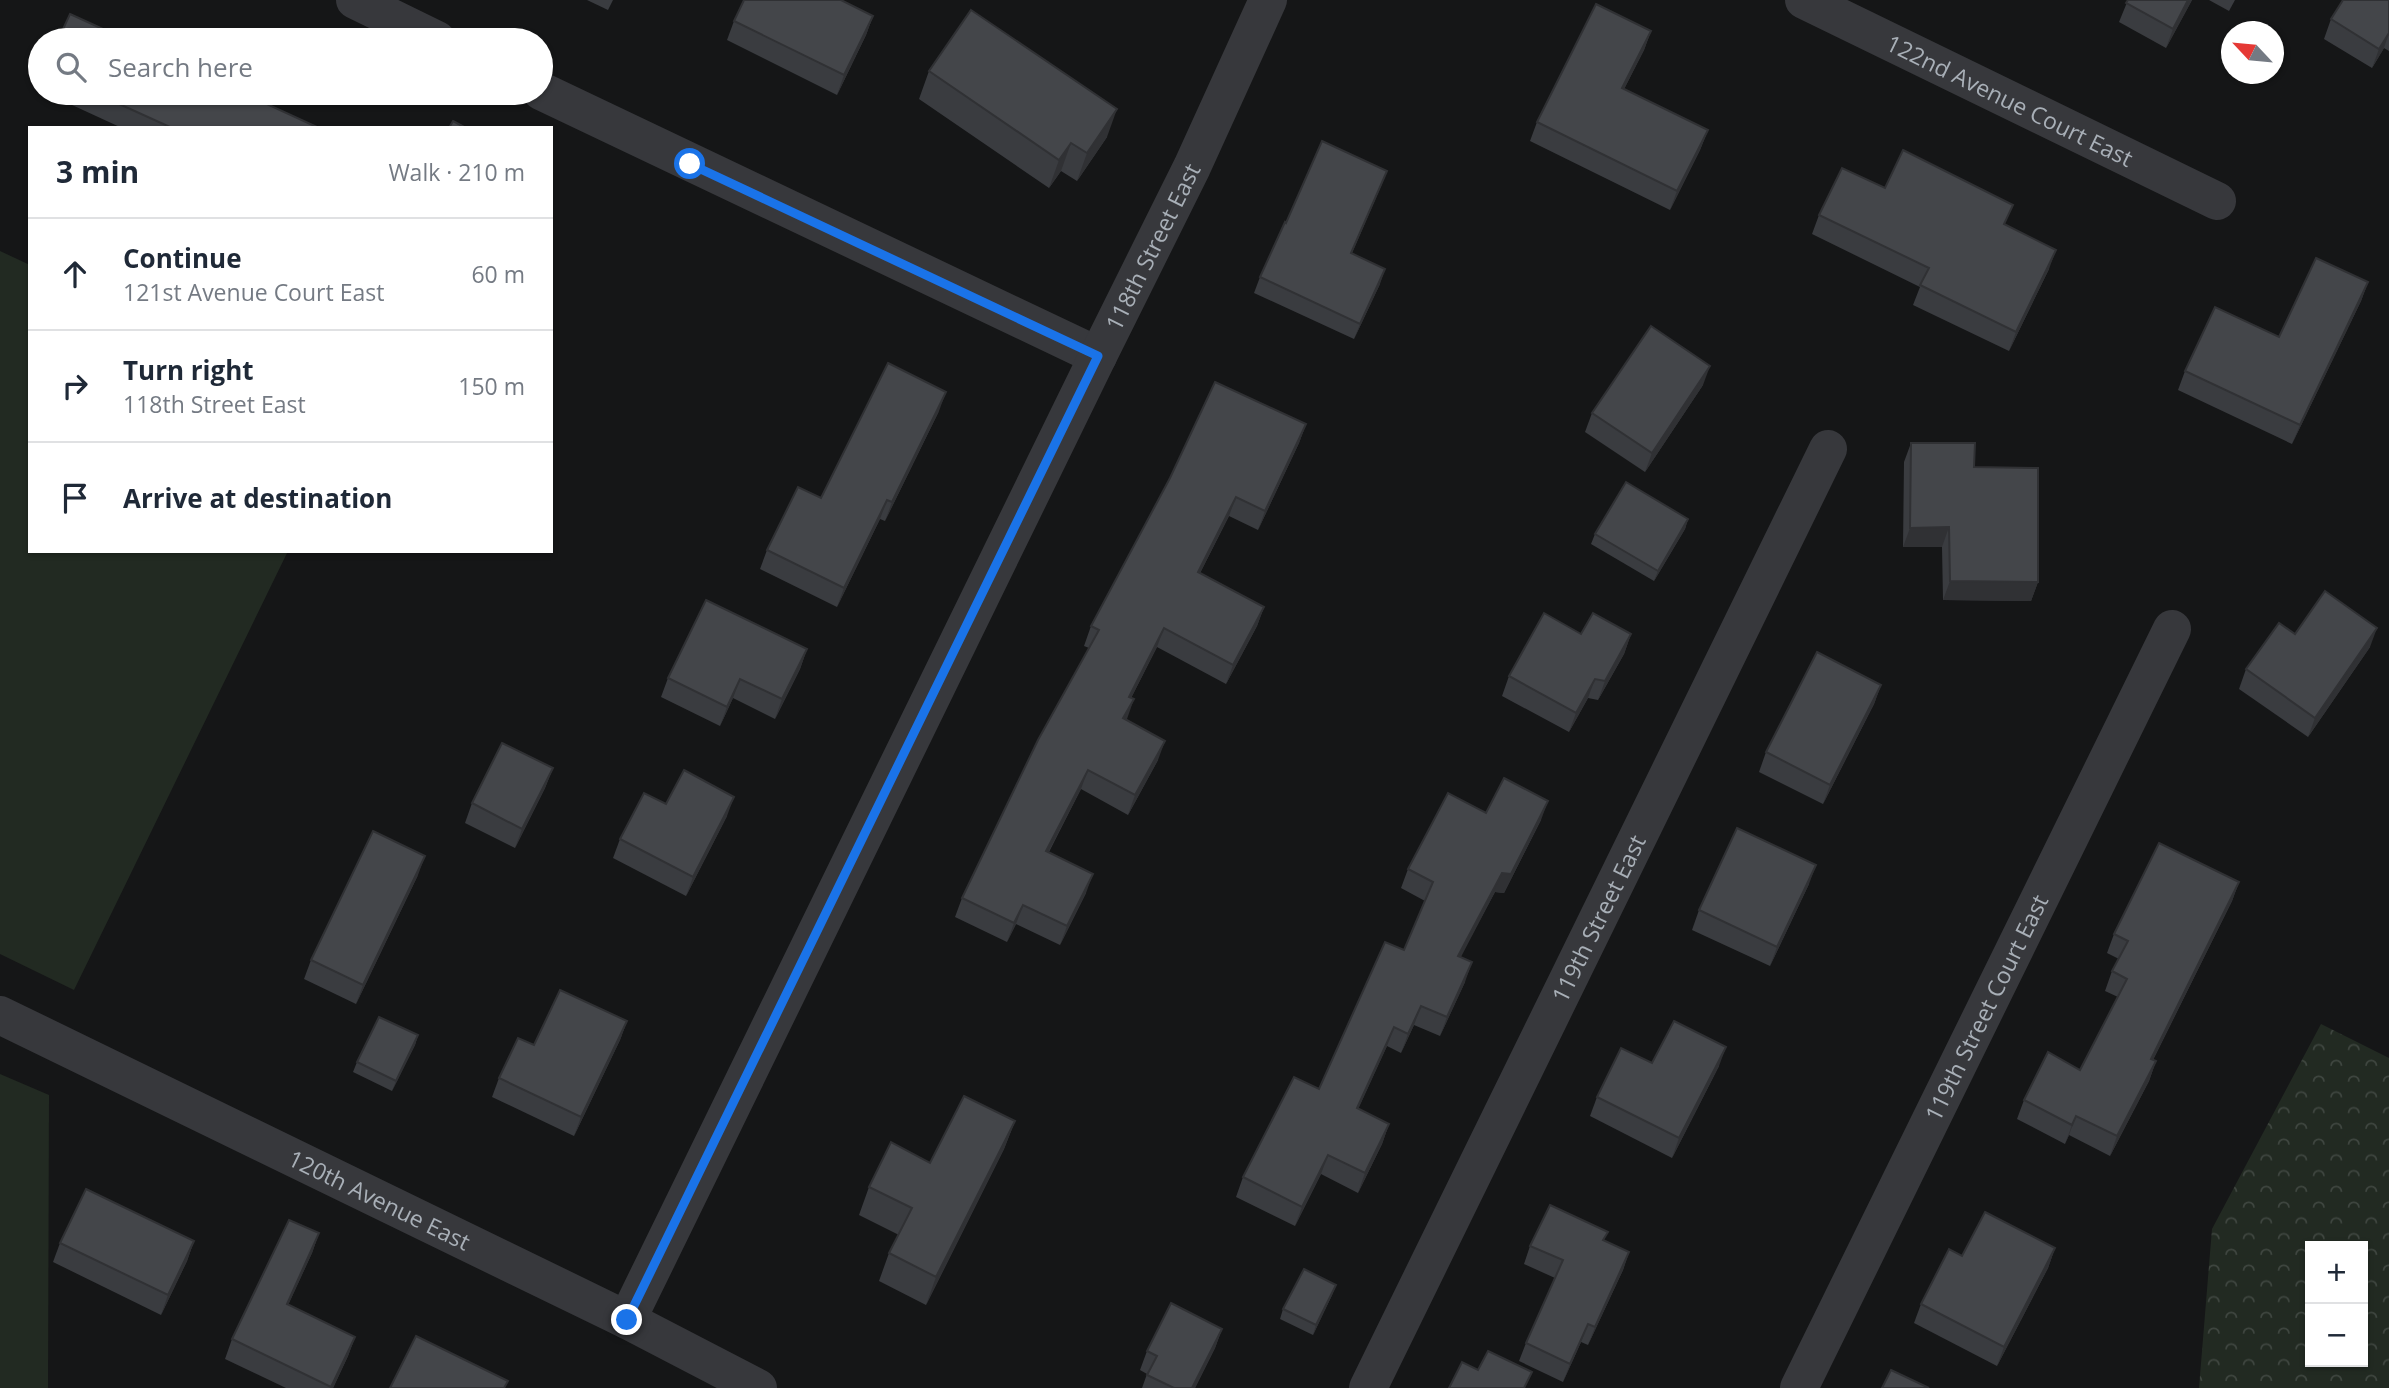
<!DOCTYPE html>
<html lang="en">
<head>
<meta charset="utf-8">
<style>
	:root { --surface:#fff; --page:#f6f6f7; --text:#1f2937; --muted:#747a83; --line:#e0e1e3 }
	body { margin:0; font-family:"Open Sans",sans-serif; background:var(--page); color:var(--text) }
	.controls { position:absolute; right:21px; bottom:21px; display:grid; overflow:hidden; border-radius:0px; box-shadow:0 2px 5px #0004 }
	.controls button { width:63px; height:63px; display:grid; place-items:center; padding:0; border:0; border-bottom:2px solid var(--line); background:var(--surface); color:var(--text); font:35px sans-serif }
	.compass { position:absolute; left:2221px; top:21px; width:63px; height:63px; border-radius:50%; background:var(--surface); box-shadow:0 2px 5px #0004; rotate:296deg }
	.stop { position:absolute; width:21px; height:21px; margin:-16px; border:5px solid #1a73e8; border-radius:50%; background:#fff }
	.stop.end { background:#1a73e8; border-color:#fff; box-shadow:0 2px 7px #0008 }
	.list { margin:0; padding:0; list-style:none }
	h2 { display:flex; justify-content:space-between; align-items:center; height:91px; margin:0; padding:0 28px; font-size:30px }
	h2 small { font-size:23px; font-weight:400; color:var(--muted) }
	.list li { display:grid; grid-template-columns:46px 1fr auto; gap:21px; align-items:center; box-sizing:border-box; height:112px; padding:0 28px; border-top:2px solid var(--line) }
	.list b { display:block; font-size:26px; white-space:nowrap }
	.list p { margin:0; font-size:23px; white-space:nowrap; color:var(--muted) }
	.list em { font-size:23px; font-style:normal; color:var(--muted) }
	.icon { flex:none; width:38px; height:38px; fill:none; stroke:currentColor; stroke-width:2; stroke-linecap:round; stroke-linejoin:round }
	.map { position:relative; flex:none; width:2389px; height:1388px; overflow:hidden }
	.search { position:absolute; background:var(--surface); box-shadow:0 2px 5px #0004; left:28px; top:28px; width:525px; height:77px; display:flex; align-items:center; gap:18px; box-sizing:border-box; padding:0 24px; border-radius:38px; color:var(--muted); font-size:26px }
	.panel { position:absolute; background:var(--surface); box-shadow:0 2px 5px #0004; left:28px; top:126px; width:525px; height:427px; border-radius:0px }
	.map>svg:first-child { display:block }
	.green { fill:#222a22 }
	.forest { fill:url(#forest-crowns); fill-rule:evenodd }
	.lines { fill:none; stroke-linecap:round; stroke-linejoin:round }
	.minor { stroke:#37383c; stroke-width:38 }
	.wall { fill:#3a3c40 }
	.shaded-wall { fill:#303134 }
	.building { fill:#44464a; stroke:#303134; stroke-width:2 }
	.route { stroke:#1a73e8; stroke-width:9 }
	.labels { text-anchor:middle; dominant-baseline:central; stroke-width:6; stroke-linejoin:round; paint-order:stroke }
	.street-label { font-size:23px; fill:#a8afb7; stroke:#101112 }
</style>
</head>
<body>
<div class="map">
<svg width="2389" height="1388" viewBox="0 0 2389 1388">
	<defs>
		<pattern id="forest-crowns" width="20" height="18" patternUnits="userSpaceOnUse" patternTransform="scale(1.75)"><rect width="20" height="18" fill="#222a22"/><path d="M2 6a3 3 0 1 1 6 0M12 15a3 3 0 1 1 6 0" fill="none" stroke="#3f4640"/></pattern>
	</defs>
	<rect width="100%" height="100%" fill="#151617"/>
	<g class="green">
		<polygon points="0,251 30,265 30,551 288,551 74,990 0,954"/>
		<polygon points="0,1074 49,1095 48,1388 0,1388"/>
	</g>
	<path class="forest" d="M2321 1024 2389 1058V1388H2199L2212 1229ZM2310 1246H2363V1362H2310Z"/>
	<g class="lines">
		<g class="minor">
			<polyline points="355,0 437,40"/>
			<path id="s1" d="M1804 0 2217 201"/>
			<polyline points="541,91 1098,356"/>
			<path id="s2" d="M0 1015 627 1320 758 1388"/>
			<path id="s3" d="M627 1320 1098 356 1192 167 1268 0"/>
			<path id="s4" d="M1368 1388 1828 449"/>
			<path id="s5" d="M1799 1388 2172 629"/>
		</g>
	</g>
	<g class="wall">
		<polygon points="587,0 613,0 608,10"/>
		<polygon points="2128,0 2192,0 2166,48 2119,22"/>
		<polygon points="2209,0 2235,0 2229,11"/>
		<polygon points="2389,0 2389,51 2384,48 2372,68 2324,39 2331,19"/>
		<polygon points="873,16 866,35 837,95 727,40 734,21"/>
		<polygon points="1651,31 1644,50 1624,89 1708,130 1700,150 1670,210 1530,141 1537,122"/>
		<polygon points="929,71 1107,137 1077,181 1061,171 1049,188 919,99"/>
		<polygon points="46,93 243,93 319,128 122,128"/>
		<polygon points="1387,171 1381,186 1352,253 1380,284 1354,339 1254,293 1260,277 1286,223"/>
		<polygon points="1885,188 2006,225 2049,269 2009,351 1913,305 1920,287 1812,234 1819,215"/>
		<polygon points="2368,282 2361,301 2292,444 2178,390 2185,371 2279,337"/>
		<polygon points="1703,385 1645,472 1585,432 1592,413"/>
		<polygon points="939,411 885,521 880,519 837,607 760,569 767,550 821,498"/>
		<polygon points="1306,424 1299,443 1258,530 1229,516 1200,573 1264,607 1257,626 1226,684 1157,647 1131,698 1126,720 1158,760 1128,815 1081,789 1049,852 1086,893 1060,945 1016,924 1007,942 955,917 962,898 1089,648 1084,646 1091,626"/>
		<polygon points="1911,443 2038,582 2031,601 1943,600 1942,547 1903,547 1904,462"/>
		<polygon points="1688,519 1685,529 1654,581 1591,544 1595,534"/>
		<polygon points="1581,634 1631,634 1624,654 1598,700 1588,698 1569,732 1502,696 1509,676"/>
		<polygon points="2295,634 2370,647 2308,737 2239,689 2246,669"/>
		<polygon points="807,649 800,669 775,719 733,698 720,726 661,697 668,678"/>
		<polygon points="1881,685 1874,704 1823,804 1759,772 1766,752"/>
		<polygon points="553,768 545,788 515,848 465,823 472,803"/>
		<polygon points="1486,813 1541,820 1504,893 1495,892 1460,957 1465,982 1440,1036 1414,1025 1401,1053 1387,1046 1358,1109 1389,1124 1382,1144 1358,1193 1321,1174 1295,1226 1236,1197 1243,1177 1319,1089 1404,950 1425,901 1401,888 1408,869"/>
		<polygon points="727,816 686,896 613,858 620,839"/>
		<polygon points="418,875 356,1004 304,979 311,960"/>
		<polygon points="2239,882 2232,901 2153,1060 2156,1061 2149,1081 2110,1156 2069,1135 2065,1144 2017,1119 2024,1100 2080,1070 2118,997 2105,991 2112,971 2119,959 2107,953 2114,934"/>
		<polygon points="1809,884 1770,966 1692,930 1699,910"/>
		<polygon points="627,1021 620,1040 574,1136 492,1097 499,1078 534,1045"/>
		<polygon points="418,1035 415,1045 392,1091 353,1072 357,1062"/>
		<polygon points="1652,1063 1719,1066 1672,1158 1590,1116 1597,1097"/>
		<polygon points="1015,1121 1004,1149 926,1305 879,1281 889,1253 899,1235 859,1215 869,1187 930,1163"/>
		<polygon points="319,1233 312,1253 288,1305 355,1337 348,1356 333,1388 286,1388 225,1359 232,1339"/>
		<polygon points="194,1241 187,1261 161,1315 53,1262 60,1243"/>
		<polygon points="1604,1241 1629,1252 1623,1270 1588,1345 1581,1342 1563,1382 1519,1361 1526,1343 1555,1278 1524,1264 1530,1246"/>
		<polygon points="2055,1248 2048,1268 1997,1366 1914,1323 1921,1304 1962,1256"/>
		<polygon points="1336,1285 1332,1295 1313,1335 1280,1319 1283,1309"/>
		<polygon points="1222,1329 1215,1348 1195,1388 1142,1388 1147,1374 1140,1370 1147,1351"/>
	</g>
	<g class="shaded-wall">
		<polygon points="2188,0 2192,0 2166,48 2173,29"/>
		<polygon points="873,16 866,35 837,95 844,75"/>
		<polygon points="1651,31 1644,50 1615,107 1622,88"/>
		<polygon points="2389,33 2384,48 2372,68 2379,49"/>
		<polygon points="1117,109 1107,137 1077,181 1087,153"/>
		<polygon points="1708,130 1700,150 1670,210 1677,191"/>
		<polygon points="1071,143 1061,171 1049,188 1059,160"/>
		<polygon points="1387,171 1381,186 1345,268 1351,253"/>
		<polygon points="2056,250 2049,269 2009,351 2016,332"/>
		<polygon points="1385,269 1380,284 1354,339 1360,324"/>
		<polygon points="2368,282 2361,301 2292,444 2300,425"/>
		<polygon points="1710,366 1703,385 1645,472 1652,453"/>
		<polygon points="946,392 939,411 885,521 892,502"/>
		<polygon points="1306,424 1299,443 1258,530 1265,511"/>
		<polygon points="1236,497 1229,516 1191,591 1198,572"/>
		<polygon points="887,500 880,519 837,607 844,588"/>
		<polygon points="1688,519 1685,529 1654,581 1658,571"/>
		<polygon points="1949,527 1942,547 1903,547 1910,528"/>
		<polygon points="1950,581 2038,582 2031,601 1943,600"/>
		<polygon points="1264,607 1257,626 1226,684 1233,665"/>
		<polygon points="1164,628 1157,647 1122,716 1129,697"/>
		<polygon points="2377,628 2370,647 2308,737 2315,718"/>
		<polygon points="1631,634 1624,654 1598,700 1605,681"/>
		<polygon points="807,649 800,669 775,719 782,699"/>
		<polygon points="740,679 733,698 720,726 727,707"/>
		<polygon points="1595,679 1588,698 1569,732 1576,713"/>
		<polygon points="1881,685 1874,704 1823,804 1830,785"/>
		<polygon points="1134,699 1127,719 1116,737 1123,718"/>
		<polygon points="1165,741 1158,760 1128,815 1135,795"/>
		<polygon points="553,768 545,788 515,848 522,829"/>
		<polygon points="1088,770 1081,789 1039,870 1046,851"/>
		<polygon points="734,797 727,816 686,896 693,877"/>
		<polygon points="1548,801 1541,820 1504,893 1495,892 1451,976 1458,956 1502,873"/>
		<polygon points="425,856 418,875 356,1004 363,985"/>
		<polygon points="1816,865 1809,884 1770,966 1777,947"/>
		<polygon points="1093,874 1086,893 1060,945 1067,926"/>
		<polygon points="2239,882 2232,901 2144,1078 2151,1059"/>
		<polygon points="1023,905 1016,924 1007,942 1014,923"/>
		<polygon points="1472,962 1465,982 1440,1036 1447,1017"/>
		<polygon points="1421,1006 1414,1025 1401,1053 1408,1034"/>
		<polygon points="627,1021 620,1040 574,1136 581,1117"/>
		<polygon points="1394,1027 1387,1046 1350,1127 1357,1108"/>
		<polygon points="418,1035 415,1045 392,1091 396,1081"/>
		<polygon points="1726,1047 1719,1066 1672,1158 1679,1138"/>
		<polygon points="2156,1061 2149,1081 2110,1156 2117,1136"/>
		<polygon points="2076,1116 2069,1135 2065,1144 2072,1125"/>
		<polygon points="1015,1121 1004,1149 926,1305 936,1277"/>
		<polygon points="1389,1124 1382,1144 1358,1193 1365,1173"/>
		<polygon points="1328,1155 1321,1174 1295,1226 1302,1207"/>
		<polygon points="319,1233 312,1253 280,1323 287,1304"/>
		<polygon points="194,1241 187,1261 161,1315 168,1295"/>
		<polygon points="2055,1248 2048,1268 1997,1366 2004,1347"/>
		<polygon points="1629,1252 1623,1270 1588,1345 1595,1327"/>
		<polygon points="1336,1285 1332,1295 1313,1335 1316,1325"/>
		<polygon points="1588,1324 1581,1342 1563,1382 1570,1364"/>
		<polygon points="1222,1329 1215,1348 1195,1388 1192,1388"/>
		<polygon points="355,1337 348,1356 333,1388 331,1388"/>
	</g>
	<g class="building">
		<polygon points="744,0 841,0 873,16 844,75 734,21"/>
		<polygon points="2128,0 2188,0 2173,29 2126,3"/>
		<polygon points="2343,0 2389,0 2389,33 2379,49 2331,19"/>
		<polygon points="1596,4 1651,31 1622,88 1708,130 1677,191 1537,122"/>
		<polygon points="971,10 1117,109 1087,153 1071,143 1059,160 929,71"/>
		<polygon points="70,14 127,40 58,40"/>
		<polygon points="95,93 243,93 319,128 172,128"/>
		<polygon points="453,121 466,128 449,128"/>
		<polygon points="1322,141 1387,171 1351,253 1385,269 1360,324 1260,277 1285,222 1286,223"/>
		<polygon points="1903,150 2013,205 2004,224 2056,250 2016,332 1920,285 1929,268 1819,215 1842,168 1885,188"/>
		<polygon points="2316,258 2368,282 2300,425 2185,371 2215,307 2279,337"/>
		<polygon points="1651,326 1710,366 1652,453 1592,413"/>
		<polygon points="888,363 946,392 892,502 887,500 844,588 767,550 798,487 821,498"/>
		<polygon points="1215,382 1306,424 1265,511 1236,497 1198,572 1264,607 1233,665 1164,628 1129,697 1134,699 1123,718 1165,741 1135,795 1088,770 1046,851 1093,874 1067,926 1023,905 1014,923 962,898 1038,740 1099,630 1091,626 1170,478"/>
		<polygon points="1911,443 1975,443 1974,467 2038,468 2038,582 1950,581 1949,527 1910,528"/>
		<polygon points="1626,482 1688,519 1658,571 1595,534"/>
		<polygon points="2325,591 2377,628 2315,718 2246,669 2279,623 2295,634"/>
		<polygon points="706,600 807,649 782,699 740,679 727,707 668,678"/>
		<polygon points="1544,613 1581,634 1593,613 1631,634 1605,681 1595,679 1576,713 1509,676"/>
		<polygon points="1817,652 1881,685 1830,785 1766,752"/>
		<polygon points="502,743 553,768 522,829 472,803"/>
		<polygon points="684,770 734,797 693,877 620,839 644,793 666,804"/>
		<polygon points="1504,778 1548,801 1511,874 1502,873 1458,956 1472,962 1447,1017 1421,1006 1408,1034 1394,1027 1357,1108 1389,1124 1365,1173 1328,1155 1302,1207 1243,1177 1294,1077 1319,1089 1385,942 1404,950 1433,882 1408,869 1448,793 1486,813"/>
		<polygon points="1737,828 1816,865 1777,947 1699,910"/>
		<polygon points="373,831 425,856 363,985 311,960"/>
		<polygon points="2159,843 2239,882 2151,1059 2156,1061 2117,1136 2076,1116 2072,1125 2024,1100 2048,1052 2080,1070 2127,979 2112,971 2128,941 2114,934"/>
		<polygon points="560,990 627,1021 581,1117 499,1078 518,1038 534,1045"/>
		<polygon points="379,1017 418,1035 396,1081 357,1062"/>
		<polygon points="1674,1021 1726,1047 1679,1138 1597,1097 1621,1048 1652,1063"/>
		<polygon points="964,1096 1015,1121 936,1277 889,1253 912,1208 869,1187 891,1142 930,1163"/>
		<polygon points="86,1189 194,1241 168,1295 60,1243"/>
		<polygon points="1550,1205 1608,1232 1603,1240 1629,1252 1595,1327 1588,1324 1570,1364 1526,1343 1563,1260 1530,1246"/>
		<polygon points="1985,1212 2055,1248 2004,1347 1921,1304 1949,1249 1962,1256"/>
		<polygon points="289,1220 319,1233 287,1304 355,1337 331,1387 232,1339"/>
		<polygon points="1304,1269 1336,1285 1316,1325 1283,1309"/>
		<polygon points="1171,1303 1222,1329 1192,1388 1174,1388 1147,1375 1157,1356 1147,1351"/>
		<polygon points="416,1336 508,1381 504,1388 390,1388"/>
		<polygon points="1488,1351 1532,1372 1524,1388 1449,1388 1462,1362 1478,1370"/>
		<polygon points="1891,1370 1929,1388 1882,1388"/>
	</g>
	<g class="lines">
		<polyline class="route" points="627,1320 1098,356 690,164"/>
	</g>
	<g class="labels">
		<g class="street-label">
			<text stroke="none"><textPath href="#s1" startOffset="229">122nd Avenue Court East</textPath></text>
			<text stroke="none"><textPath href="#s3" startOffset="1195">118th Street East</textPath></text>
			<text stroke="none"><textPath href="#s4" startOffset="523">119th Street East</textPath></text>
			<text stroke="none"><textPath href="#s5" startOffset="424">119th Street Court East</textPath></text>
			<text stroke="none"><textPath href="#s2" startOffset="422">120th Avenue East</textPath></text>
		</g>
	</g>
</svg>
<div class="controls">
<button>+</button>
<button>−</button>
</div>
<svg class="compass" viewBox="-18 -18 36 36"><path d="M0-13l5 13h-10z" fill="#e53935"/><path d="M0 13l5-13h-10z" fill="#747a83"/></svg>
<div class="stop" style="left:690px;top:164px"></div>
<div class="stop end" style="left:627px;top:1320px"></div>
<div class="search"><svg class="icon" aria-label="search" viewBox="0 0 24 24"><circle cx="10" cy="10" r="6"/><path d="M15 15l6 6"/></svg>Search here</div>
<section class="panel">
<h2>3 min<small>Walk · 210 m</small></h2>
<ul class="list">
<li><svg class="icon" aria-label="ahead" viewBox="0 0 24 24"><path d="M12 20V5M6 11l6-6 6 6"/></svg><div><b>Continue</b><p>121st Avenue Court East</p></div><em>60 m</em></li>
<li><svg class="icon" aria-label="right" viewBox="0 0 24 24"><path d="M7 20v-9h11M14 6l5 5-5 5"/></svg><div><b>Turn right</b><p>118th Street East</p></div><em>150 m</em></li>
<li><svg class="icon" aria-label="arrive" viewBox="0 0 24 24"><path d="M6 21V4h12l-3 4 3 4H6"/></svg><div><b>Arrive at destination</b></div></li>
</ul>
</section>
</div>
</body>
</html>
